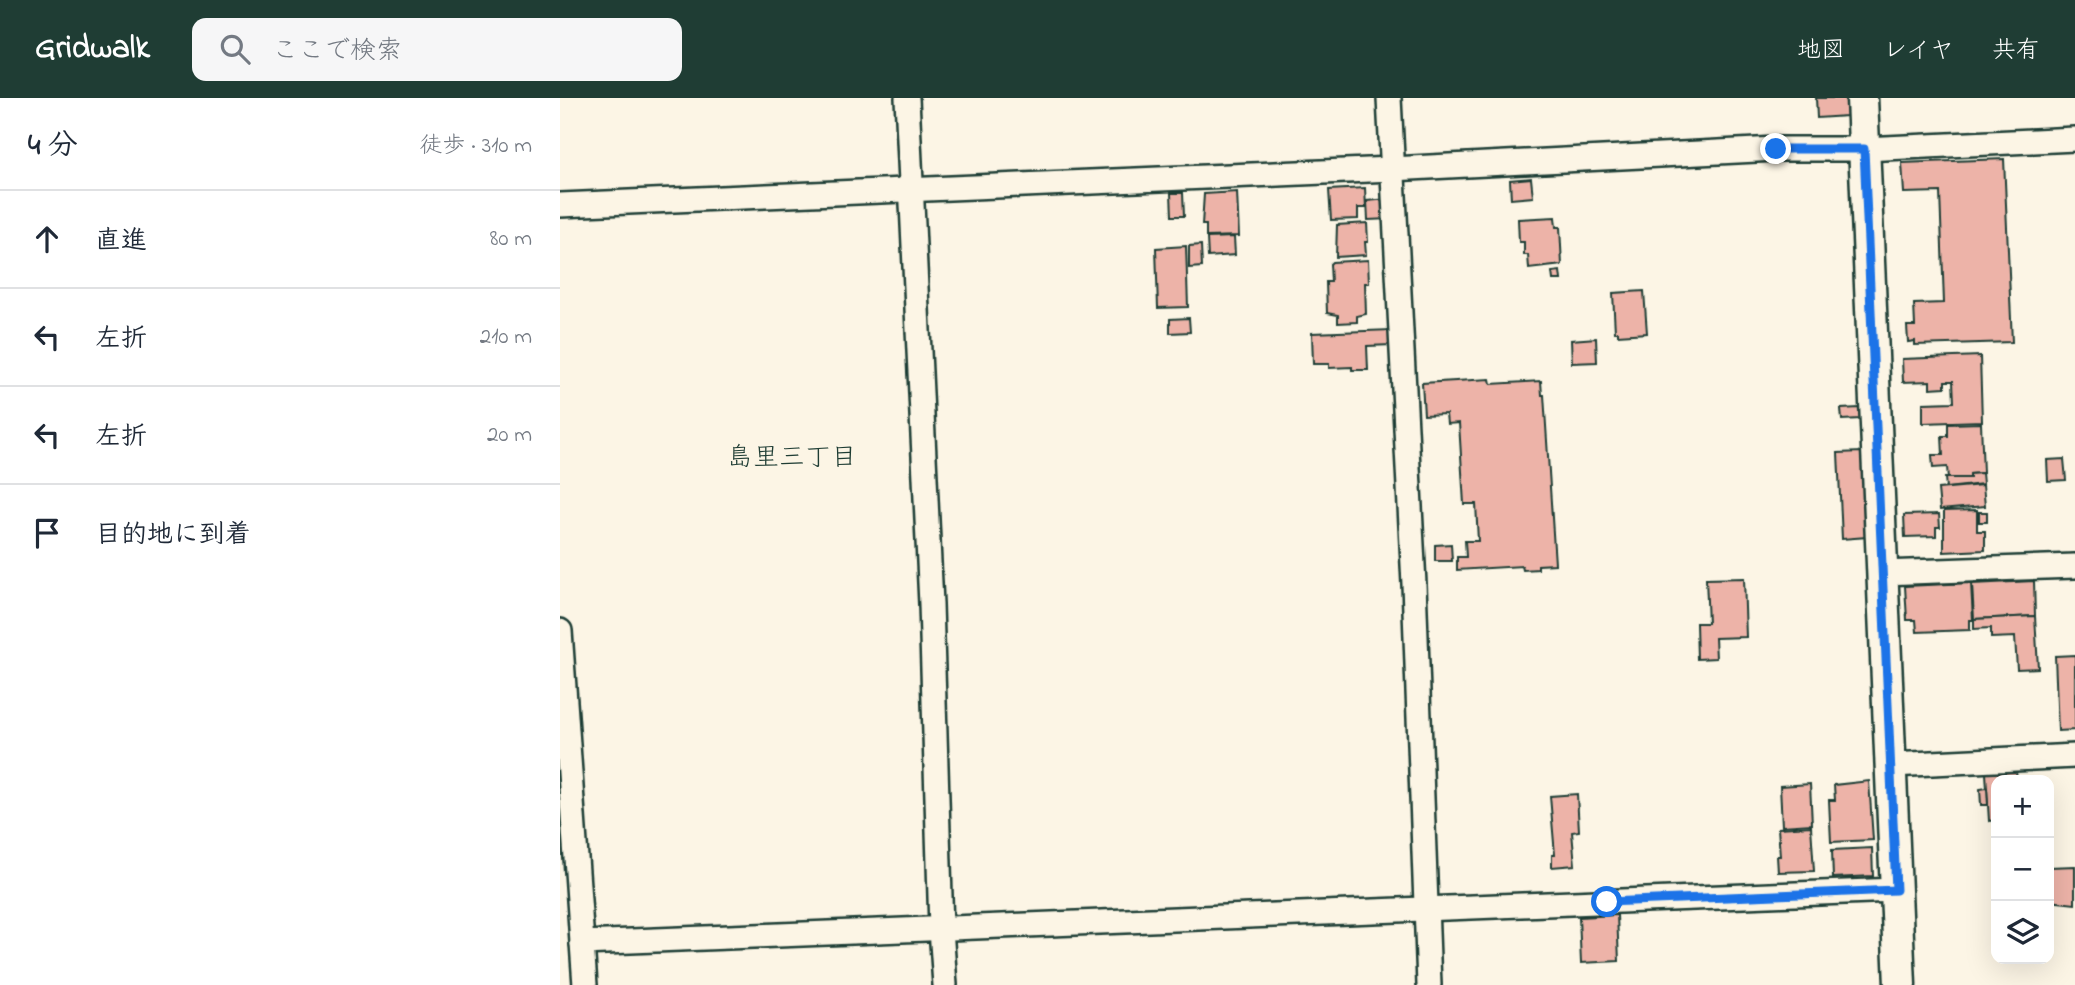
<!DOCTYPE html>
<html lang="ja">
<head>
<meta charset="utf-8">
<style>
	:root { --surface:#fff; --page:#f6f6f7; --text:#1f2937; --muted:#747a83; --line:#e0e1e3; --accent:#1f3d34 }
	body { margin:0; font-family:"Indie Flower","Klee One",sans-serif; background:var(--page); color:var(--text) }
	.controls { position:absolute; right:21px; bottom:21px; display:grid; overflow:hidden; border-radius:14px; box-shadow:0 7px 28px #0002 }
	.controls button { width:63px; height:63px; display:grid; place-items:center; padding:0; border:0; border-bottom:2px solid var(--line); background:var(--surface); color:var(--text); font:35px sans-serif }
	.stop { position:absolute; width:21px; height:21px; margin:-16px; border:5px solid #1a73e8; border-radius:50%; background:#fff }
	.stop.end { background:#1a73e8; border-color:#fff; box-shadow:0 2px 7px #0008 }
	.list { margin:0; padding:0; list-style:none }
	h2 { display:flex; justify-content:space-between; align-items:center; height:91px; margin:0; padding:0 28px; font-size:30px }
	h2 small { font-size:23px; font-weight:400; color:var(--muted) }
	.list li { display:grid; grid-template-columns:46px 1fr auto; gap:21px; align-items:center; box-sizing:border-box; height:98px; padding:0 28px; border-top:2px solid var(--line) }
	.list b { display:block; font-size:26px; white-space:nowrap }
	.list em { font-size:23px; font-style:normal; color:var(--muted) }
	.icon { flex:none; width:38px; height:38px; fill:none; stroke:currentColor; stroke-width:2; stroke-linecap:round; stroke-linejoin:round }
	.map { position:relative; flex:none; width:1515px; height:887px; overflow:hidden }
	header { display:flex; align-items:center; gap:42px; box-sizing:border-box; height:98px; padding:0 35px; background:var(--accent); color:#fff }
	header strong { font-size:33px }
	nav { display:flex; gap:38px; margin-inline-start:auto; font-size:24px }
	.search { width:490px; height:63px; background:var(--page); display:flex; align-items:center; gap:18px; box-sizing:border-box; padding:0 24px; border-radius:14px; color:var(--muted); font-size:26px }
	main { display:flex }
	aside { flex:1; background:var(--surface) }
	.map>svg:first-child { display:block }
	.building { fill:#edb3a8; stroke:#1f3d34; stroke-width:2 }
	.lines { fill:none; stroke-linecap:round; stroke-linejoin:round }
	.minor-casing { stroke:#1f3d34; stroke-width:28 }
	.tertiary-casing { stroke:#1f3d34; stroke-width:35 }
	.minor { stroke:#fcf5e5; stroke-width:23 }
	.tertiary { stroke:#fcf5e5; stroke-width:30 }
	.route { stroke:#1a73e8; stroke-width:9 }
	.labels { text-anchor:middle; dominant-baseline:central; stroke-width:7; stroke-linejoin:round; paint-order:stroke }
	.neighbourhood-label { font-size:26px; fill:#1f3d34; stroke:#fcf5e5 }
</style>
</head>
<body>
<header>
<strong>Gridwalk</strong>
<div class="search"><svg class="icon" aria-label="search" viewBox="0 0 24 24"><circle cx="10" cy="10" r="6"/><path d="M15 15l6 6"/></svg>ここで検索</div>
<nav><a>地図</a><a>レイヤ</a><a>共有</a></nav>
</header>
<main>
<aside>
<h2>4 分<small>徒歩 · 310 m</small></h2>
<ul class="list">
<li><svg class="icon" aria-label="ahead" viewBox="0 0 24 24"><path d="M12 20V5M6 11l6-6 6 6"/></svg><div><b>直進</b></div><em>80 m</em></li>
<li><svg class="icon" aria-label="left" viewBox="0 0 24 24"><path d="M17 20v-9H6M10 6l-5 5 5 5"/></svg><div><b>左折</b></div><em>210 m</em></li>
<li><svg class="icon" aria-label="left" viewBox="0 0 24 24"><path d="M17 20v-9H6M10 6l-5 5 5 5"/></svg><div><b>左折</b></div><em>20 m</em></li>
<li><svg class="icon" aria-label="arrive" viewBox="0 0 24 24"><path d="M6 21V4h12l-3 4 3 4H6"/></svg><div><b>目的地に到着</b></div></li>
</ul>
</aside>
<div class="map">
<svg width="1515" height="887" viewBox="0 0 1515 887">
	<rect width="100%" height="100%" fill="#fcf5e5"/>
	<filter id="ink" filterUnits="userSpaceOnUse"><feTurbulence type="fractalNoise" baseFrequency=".0143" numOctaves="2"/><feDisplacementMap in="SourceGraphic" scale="14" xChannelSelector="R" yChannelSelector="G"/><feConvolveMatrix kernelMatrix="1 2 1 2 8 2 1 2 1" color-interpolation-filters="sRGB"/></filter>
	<g filter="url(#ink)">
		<g class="building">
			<polygon points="1256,0 1286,0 1287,18 1257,20"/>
			<polygon points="1444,61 1452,244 1355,247 1355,243 1348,244 1347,228 1355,228 1354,206 1384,205 1380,94 1344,95 1342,65"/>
			<polygon points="971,80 973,99 951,101 950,82"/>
			<polygon points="805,90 806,110 798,110 798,121 771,122 769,92"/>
			<polygon points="677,94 679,138 646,139 646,127 642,127 644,96"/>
			<polygon points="611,95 623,95 624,118 612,118"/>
			<polygon points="828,101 829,121 808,122 807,103"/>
			<polygon points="995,119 996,129 1000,129 1002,167 969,171 968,157 964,157 964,144 959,144 958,121"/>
			<polygon points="807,125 808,144 805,144 806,157 776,159 777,127"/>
			<polygon points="674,139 675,157 648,159 647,140"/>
			<polygon points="641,147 642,169 629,170 629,148"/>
			<polygon points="626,148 628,209 598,210 596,150"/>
			<polygon points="808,162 809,185 805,185 806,216 797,218 797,224 778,225 778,217 767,215 766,184 771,184 770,166 772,164"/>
			<polygon points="1000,173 1001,182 993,182 992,174"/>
			<polygon points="1084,193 1087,235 1058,237 1058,234 1055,234 1053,195"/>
			<polygon points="629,220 630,234 610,235 610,221"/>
			<polygon points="832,232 832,247 807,248 808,272 792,272 792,269 769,270 769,266 753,266 752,235"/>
			<polygon points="1036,240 1037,264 1012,265 1011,242"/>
			<polygon points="1420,258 1422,323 1363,325 1363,305 1394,304 1393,283 1385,283 1385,289 1370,290 1370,283 1343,284 1342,261"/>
			<polygon points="930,281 931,286 981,283 982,297 984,297 995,466 978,467 978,471 963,472 962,468 897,472 897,459 906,459 905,443 918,443 916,406 904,406 899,325 887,326 886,316 864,317 862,285"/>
			<polygon points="1299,310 1300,321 1282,322 1281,311"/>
			<polygon points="1421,325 1423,375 1410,376 1410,380 1388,381 1387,369 1373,370 1372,357 1383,357 1382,338 1388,338 1388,326"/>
			<polygon points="1302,354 1307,439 1282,441 1278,355"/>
			<polygon points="1504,361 1506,382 1488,383 1487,362"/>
			<polygon points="1422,375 1423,386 1386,390 1385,380 1410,380 1410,376"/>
			<polygon points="1423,387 1425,408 1380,412 1378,391"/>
			<polygon points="1417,412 1417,433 1425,433 1425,452 1384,454 1384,413"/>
			<rect x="1419" y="414" width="8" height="10"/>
			<polygon points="1379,416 1380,429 1376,429 1376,438 1345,439 1344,417"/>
			<polygon points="891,446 892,463 875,463 875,447"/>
			<polygon points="1184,480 1186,539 1155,540 1156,560 1137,561 1136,525 1148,525 1146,481"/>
			<polygon points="1474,483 1475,518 1414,521 1412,486"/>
			<polygon points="1411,485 1413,522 1410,522 1410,532 1357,534 1356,522 1347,522 1345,488"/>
			<polygon points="1475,518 1478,570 1457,571 1455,539 1431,540 1431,530 1414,531 1414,521"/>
			<polygon points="1515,557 1515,632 1498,633 1495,558"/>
			<polygon points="1456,673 1457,682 1436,682 1436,722 1429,723 1426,675"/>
			<polygon points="1309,683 1313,742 1271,744 1269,702 1275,702 1274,687"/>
			<polygon points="1250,686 1252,726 1222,728 1220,688"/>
			<polygon points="1427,690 1428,707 1421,707 1420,691"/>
			<polygon points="1017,696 1019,733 1012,734 1015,767 992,769 992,757 995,757 990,698"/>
			<polygon points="1251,728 1254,773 1218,774 1217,758 1220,758 1218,730"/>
			<polygon points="1312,750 1313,778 1273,780 1272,752"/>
			<polygon points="1515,768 1515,806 1489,803 1489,769"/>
			<polygon points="1057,817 1059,863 1021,865 1019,819"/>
		</g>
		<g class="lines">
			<g class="minor-casing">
				<g id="minor">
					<polyline points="347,0 371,506 381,831 385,887"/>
					<polyline points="829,0 854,486 869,887"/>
					<polyline points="0,107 832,71 1216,51 1304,51 1515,41"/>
					<polyline points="1322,475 1515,468"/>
					<polyline points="0,533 25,887"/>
					<polyline points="1331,667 1515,658"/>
					<polyline points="22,845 1336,792"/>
				</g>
			</g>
			<g class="tertiary-casing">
				<polyline id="tertiary" points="1302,0 1340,887"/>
			</g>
			<use href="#minor" class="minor"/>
			<use href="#tertiary" class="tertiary"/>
		</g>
	</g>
	<g class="lines" filter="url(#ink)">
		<polyline class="route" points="1047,804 1336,792 1304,51 1216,51"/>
	</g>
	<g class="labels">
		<g class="neighbourhood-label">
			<text x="232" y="361">島里三丁目</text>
		</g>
	</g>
</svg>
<div class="controls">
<button>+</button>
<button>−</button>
<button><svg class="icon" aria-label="layers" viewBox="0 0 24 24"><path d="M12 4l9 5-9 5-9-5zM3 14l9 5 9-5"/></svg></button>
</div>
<div class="stop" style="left:1047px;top:804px"></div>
<div class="stop end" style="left:1216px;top:51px"></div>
</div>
</main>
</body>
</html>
